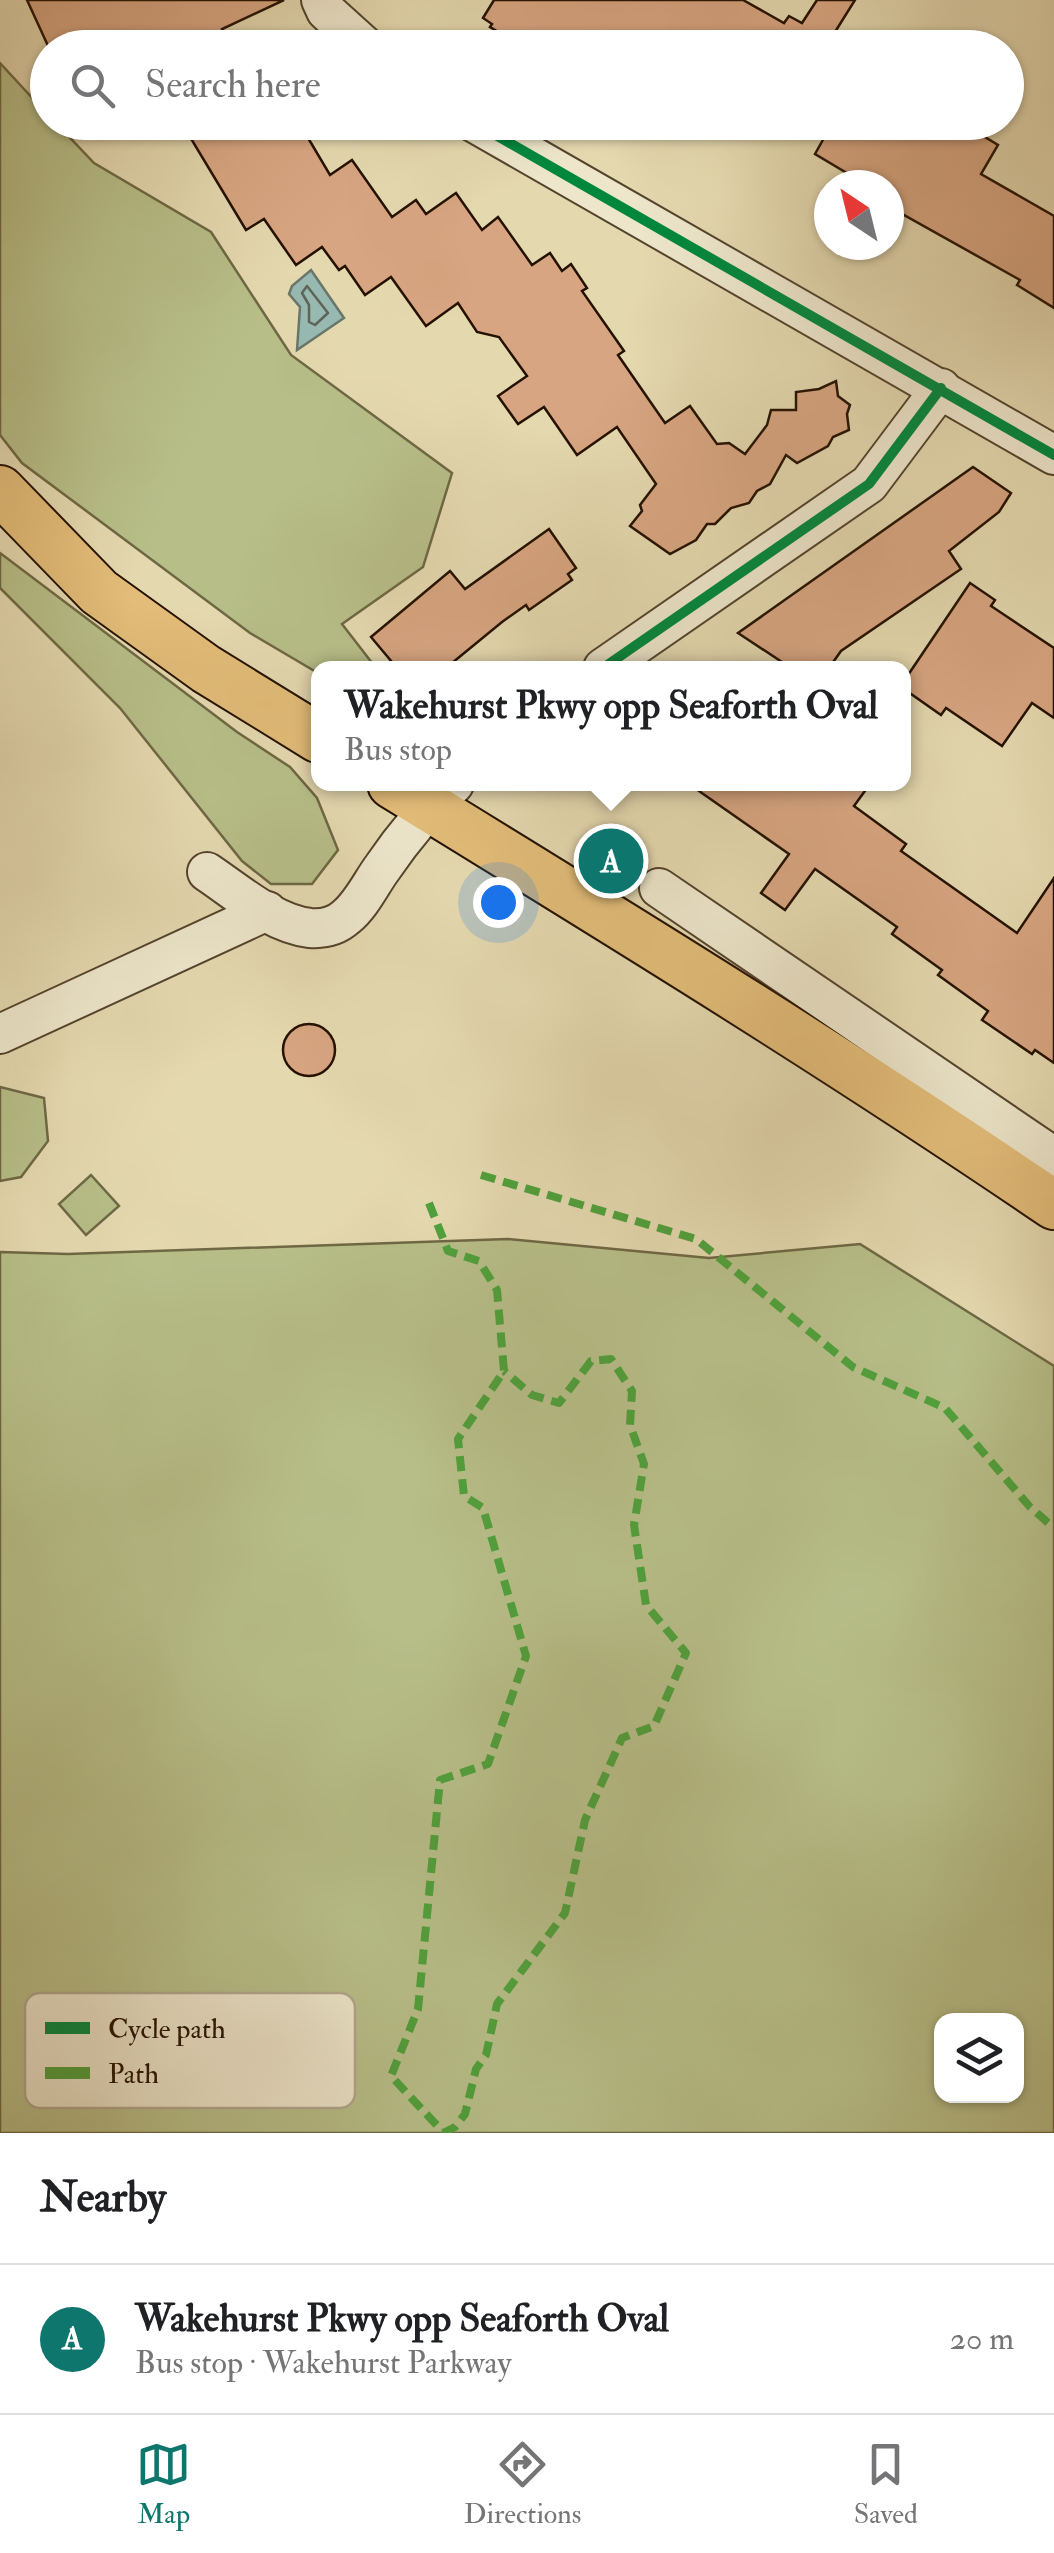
<!DOCTYPE html>
<html lang="en">
<head>
<meta charset="utf-8">
<style>
	:root { --surface:#fff; --page:#f6f6f6; --text:#202124; --muted:#757577; --line:#e0e0e0; --accent:#0f766e }
	body { margin:0; font-family:"IM FELL Double Pica",serif; background:var(--page); color:var(--text) }
	.controls { position:absolute; right:30px; bottom:30px; display:grid; overflow:hidden; border-radius:20px; box-shadow:0 2px 8px #0004 }
	.controls button { width:90px; height:90px; display:grid; place-items:center; padding:0; border:0; border-bottom:2px solid var(--line); background:var(--surface); color:var(--text); font:50px sans-serif }
	.compass { position:absolute; left:814px; top:170px; width:90px; height:90px; border-radius:50%; background:var(--surface); box-shadow:0 2px 8px #0004; rotate:325deg }
	.you { position:absolute; left:498px; top:902px; width:35px; height:35px; margin:-25px; border:8px solid #fff; border-radius:50%; background:#1a73e8; box-shadow:0 0 0 15px #1a73e833 }
	.badge { display:grid; place-items:center; width:65px; height:65px; border-radius:50%; background:var(--accent); color:#fff; font-size:32px; font-weight:700 }
	.pin { position:absolute; translate:-50% -50%; border:5px solid #fff; box-shadow:0 2px 10px #0006 }
	.popup { position:absolute; left:311px; top:661px; width:600px; height:130px; box-sizing:border-box; display:grid; place-content:center; border-radius:20px; background:var(--surface); filter:drop-shadow(0 2px 8px #0005); font-size:32px; white-space:nowrap; color:var(--muted) }
	.popup b { font-size:38px; color:var(--text) }
	.popup::after { content:''; position:absolute; left:50%; top:100%; margin-left:-20px; border:20px solid transparent; border-top-color:var(--surface) }
	.list { margin:0; padding:0; list-style:none }
	h2 { display:flex; justify-content:space-between; align-items:center; height:130px; margin:0; padding:0 40px; font-size:42px }
	h2 small { font-size:32px; font-weight:400; color:var(--muted) }
	.list li { display:grid; grid-template-columns:65px 1fr auto; gap:30px; align-items:center; box-sizing:border-box; height:150px; padding:0 40px; border-top:2px solid var(--line) }
	.list b { display:block; font-size:38px; white-space:nowrap }
	.list p { margin:0; font-size:32px; white-space:nowrap; color:var(--muted) }
	.list em { font-size:32px; font-style:normal; color:var(--muted) }
	.icon { flex:none; width:55px; height:55px; fill:none; stroke:currentColor; stroke-width:2; stroke-linecap:round; stroke-linejoin:round }
	.map { position:relative; flex:none; width:1054px; height:2133px; overflow:hidden }
	.search { position:absolute; background:var(--surface); box-shadow:0 2px 8px #0004; left:30px; right:30px; top:30px; height:110px; display:flex; align-items:center; gap:25px; box-sizing:border-box; padding:0 35px; border-radius:55px; color:var(--muted); font-size:38px }
	.sheet { height:280px; background:var(--surface) }
	nav { display:flex; justify-content:space-around; align-items:center; box-sizing:border-box; height:140px; border-top:2px solid var(--line); background:var(--surface); font-size:28px; color:var(--muted) }
	nav a { display:grid; justify-items:center; gap:5px }
	nav .on { color:var(--accent) }
	.map>svg:first-child { display:block }
	.green { fill:#b7be88; stroke:#6e6844; stroke-width:2.5; fill-rule:evenodd }
	.water { fill:#97b9b1; stroke:#69766a; stroke-width:2.5 }
	.lines { fill:none; stroke-linecap:round; stroke-linejoin:round }
	.shore { stroke:#5e6558; stroke-width:2.5 }
	.building { fill:#d7a581; stroke:#241100; stroke-width:2.5 }
	.minor-casing { stroke:#54432c; stroke-width:42 }
	.major-casing { stroke:#241100; stroke-width:52 }
	.minor { stroke:#ede6cb; stroke-width:38 }
	.major { stroke:#e2bc78; stroke-width:48 }
	.quiet { stroke:#50a03c; stroke-width:8; stroke-dasharray:15 8; stroke-linecap:butt }
	.cycleway-casing { stroke:#ede6cb; stroke-width:16 }
	.cycleway { stroke:#00873e; stroke-width:10 }
	.key { fill:#ede6cb; stroke:#b1a68e; stroke-width:2.5 }
	.key-label { font-size:28px; fill:#241100 }
</style>
</head>
<body>
<div class="map">
<svg width="1054" height="2133" viewBox="0 0 1054 2133">
	<rect width="100%" height="100%" fill="#e4d8af"/>
	<filter id="stains"><feTurbulence type="fractalNoise" baseFrequency=".002" numOctaves="4"/><feColorMatrix values="0 0 0 0 .2 0 0 0 0 .09 0 0 0 0 .02 0 0 0 .5 -.17"/></filter>
	<radialGradient id="worn" r=".72"><stop offset=".6" stop-color="#630" stop-opacity="0"/><stop offset="1" stop-color="#630" stop-opacity=".3"/></radialGradient>
	<g class="green">
		<polygon points="0,63 47,114 48,122 56,123 94,163 211,232 291,355 452,473 423,567 342,624 376,668 318,668 318,673 250,633 22,463 0,435"/>
		<polygon points="0,553 237,732 290,767 317,798 338,850 312,884 271,884 242,861 120,708 0,588"/>
		<polygon points="0,1087 44,1098 48,1141 21,1177 0,1181"/>
		<polygon points="91,1175 119,1206 86,1235 59,1204"/>
		<path d="M508 1239 709 1258 860 1244 1054 1366V2133H0V1252L68 1254ZM1016 2020V2096H942V2020Z"/>
	</g>
	<polygon class="water" points="311,270 344,318 297,350 300,307 289,294 292,286"/>
	<g class="lines">
		<polygon class="shore" points="307,286 328,313 315,325 309,322 309,305 302,293"/>
	</g>
	<g class="building">
		<polygon points="27,0 284,0 222,29 231,48 49,48"/>
		<polygon points="494,0 743,0 784,23 789,16 802,23 817,0 855,0 830,40 842,48 535,48 520,39 517,43 490,27 492,24 483,18"/>
		<polygon points="181,122 274,122 283,137 301,126 330,175 352,160 392,217 416,200 426,214 456,193 482,230 498,217 532,265 550,253 562,271 571,264 587,288 582,291 624,351 618,355 665,423 690,406 717,444 729,443 745,454 767,425 771,410 796,410 796,392 819,389 836,381 838,396 850,405 847,414 849,430 833,437 828,446 797,463 786,455 770,484 757,491 749,503 731,508 715,524 707,524 696,540 670,554 630,526 642,511 640,505 656,484 617,427 577,455 544,407 518,424 498,396 527,376 499,337 477,332 458,303 426,326 391,277 365,295 345,266 339,270 322,247 296,265 264,219 246,230"/>
		<polygon points="833,122 917,122 938,135 946,122 960,122 998,145 981,174 1054,216 1054,308 1017,285 1020,280 897,211 900,207 889,201 889,185 867,185 815,154"/>
		<polygon points="973,467 1011,493 999,512 949,551 961,569 841,651 829,668 791,668 738,633"/>
		<polygon points="549,529 576,568 568,574 572,580 529,610 526,605 502,622 446,668 397,668 371,637 450,571 465,589"/>
		<polygon points="970,583 995,600 991,606 1054,648 1054,718 1032,703 1002,746 946,708 941,715 904,689 904,681"/>
		<polygon points="689,784 870,784 854,806 906,844 901,851 1017,933 1054,878 1054,1063 1035,1050 1032,1054 982,1020 988,1011 938,975 942,970 892,934 897,927 815,869 785,910 761,893 789,854"/>
		<circle cx="309" cy="1050" r="26"/>
	</g>
	<g class="lines">
		<g class="minor-casing">
			<g id="minor">
				<polyline points="321,0 326,11 367,48"/>
				<polyline points="473,122 1054,455"/>
				<polyline points="603,668 869,484 941,388"/>
				<path d="M207 872C237 892 273 924 310 928 323 929 336 926 346 917 362 904 371 883 383 867 404 836 428 808 454 784"/>
				<polyline points="659,888 1054,1157"/>
				<polyline points="0,1034 267,911"/>
			</g>
		</g>
		<g class="major-casing">
			<g id="major">
				<polyline points="0,490 99,592 206,669 318,738"/>
				<path d="M392 784C615 921 838 1058 1054 1205"/>
			</g>
		</g>
		<use href="#minor" class="minor"/>
		<use href="#major" class="major"/>
		<g class="quiet">
			<polyline points="481,1175 696,1239 853,1367 945,1408 1030,1507 1054,1528"/>
			<polyline points="429,1203 448,1251 479,1261 497,1290 504,1371 458,1439 464,1496 483,1508 526,1656 488,1764 440,1780 418,2009 391,2076 443,2132"/>
			<polyline points="443,2133 455,2127 465,2114 476,2069 486,2055 497,2004 565,1913 585,1820 622,1738 654,1726 686,1653 646,1605 634,1525 644,1464 630,1425 632,1391 611,1359 591,1361 559,1403 532,1395 504,1371"/>
		</g>
		<g class="cycleway-casing">
			<g id="cycleway">
				<polyline points="473,122 1054,455"/>
				<polyline points="603,668 869,484 941,388"/>
			</g>
		</g>
		<use href="#cycleway" class="cycleway"/>
	</g>
	<rect x="25" y="1993" width="330" height="115" rx="15" class="key"/>
	<rect x="45" y="2022" width="45" height="12" fill="#00873e"/>
	<rect x="45" y="2067" width="45" height="12" fill="#50a03c"/>
	<g class="key-label">
		<text x="108" y="2038">Cycle path</text>
		<text x="108" y="2083">Path</text>
	</g>
	<rect width="100%" height="100%" filter="url(#stains)"/>
	<rect width="100%" height="100%" fill="url(#worn)"/>
</svg>
<div class="controls">
<button><svg class="icon" aria-label="layers" viewBox="0 0 24 24"><path d="M12 4l9 5-9 5-9-5zM3 14l9 5 9-5"/></svg></button>
</div>
<svg class="compass" viewBox="-18 -18 36 36"><path d="M0-13l5 13h-10z" fill="#e53935"/><path d="M0 13l5-13h-10z" fill="#757577"/></svg>
<div class="you"></div>
<div class="pin badge" style="left:611px;top:861px">A</div>
<div class="popup"><b>Wakehurst Pkwy opp Seaforth Oval</b>Bus stop</div>
<div class="search"><svg class="icon" aria-label="search" viewBox="0 0 24 24"><circle cx="10" cy="10" r="6"/><path d="M15 15l6 6"/></svg>Search here</div>
</div>
<section class="sheet">
<h2>Nearby<small></small></h2>
<ul class="list">
<li><span class="badge">A</span><div><b>Wakehurst Pkwy opp Seaforth Oval</b><p>Bus stop · Wakehurst Parkway</p></div><em>20 m</em></li>
</ul>
</section>
<nav>
<a class="on"><svg class="icon" aria-label="map" viewBox="0 0 24 24"><path d="M3 6l6-2 6 2 6-2v14l-6 2-6-2-6 2zM9 4v14M15 6v14"/></svg>Map</a>
<a><svg class="icon" aria-label="directions" viewBox="0 0 24 24"><path d="M12 3l9 9-9 9-9-9zM9 14v-3h6M13 9l2 2-2 2"/></svg>Directions</a>
<a><svg class="icon" aria-label="saved" viewBox="0 0 24 24"><path d="M7 4h10v16l-5-4-5 4z"/></svg>Saved</a>
</nav>
</body>
</html>
